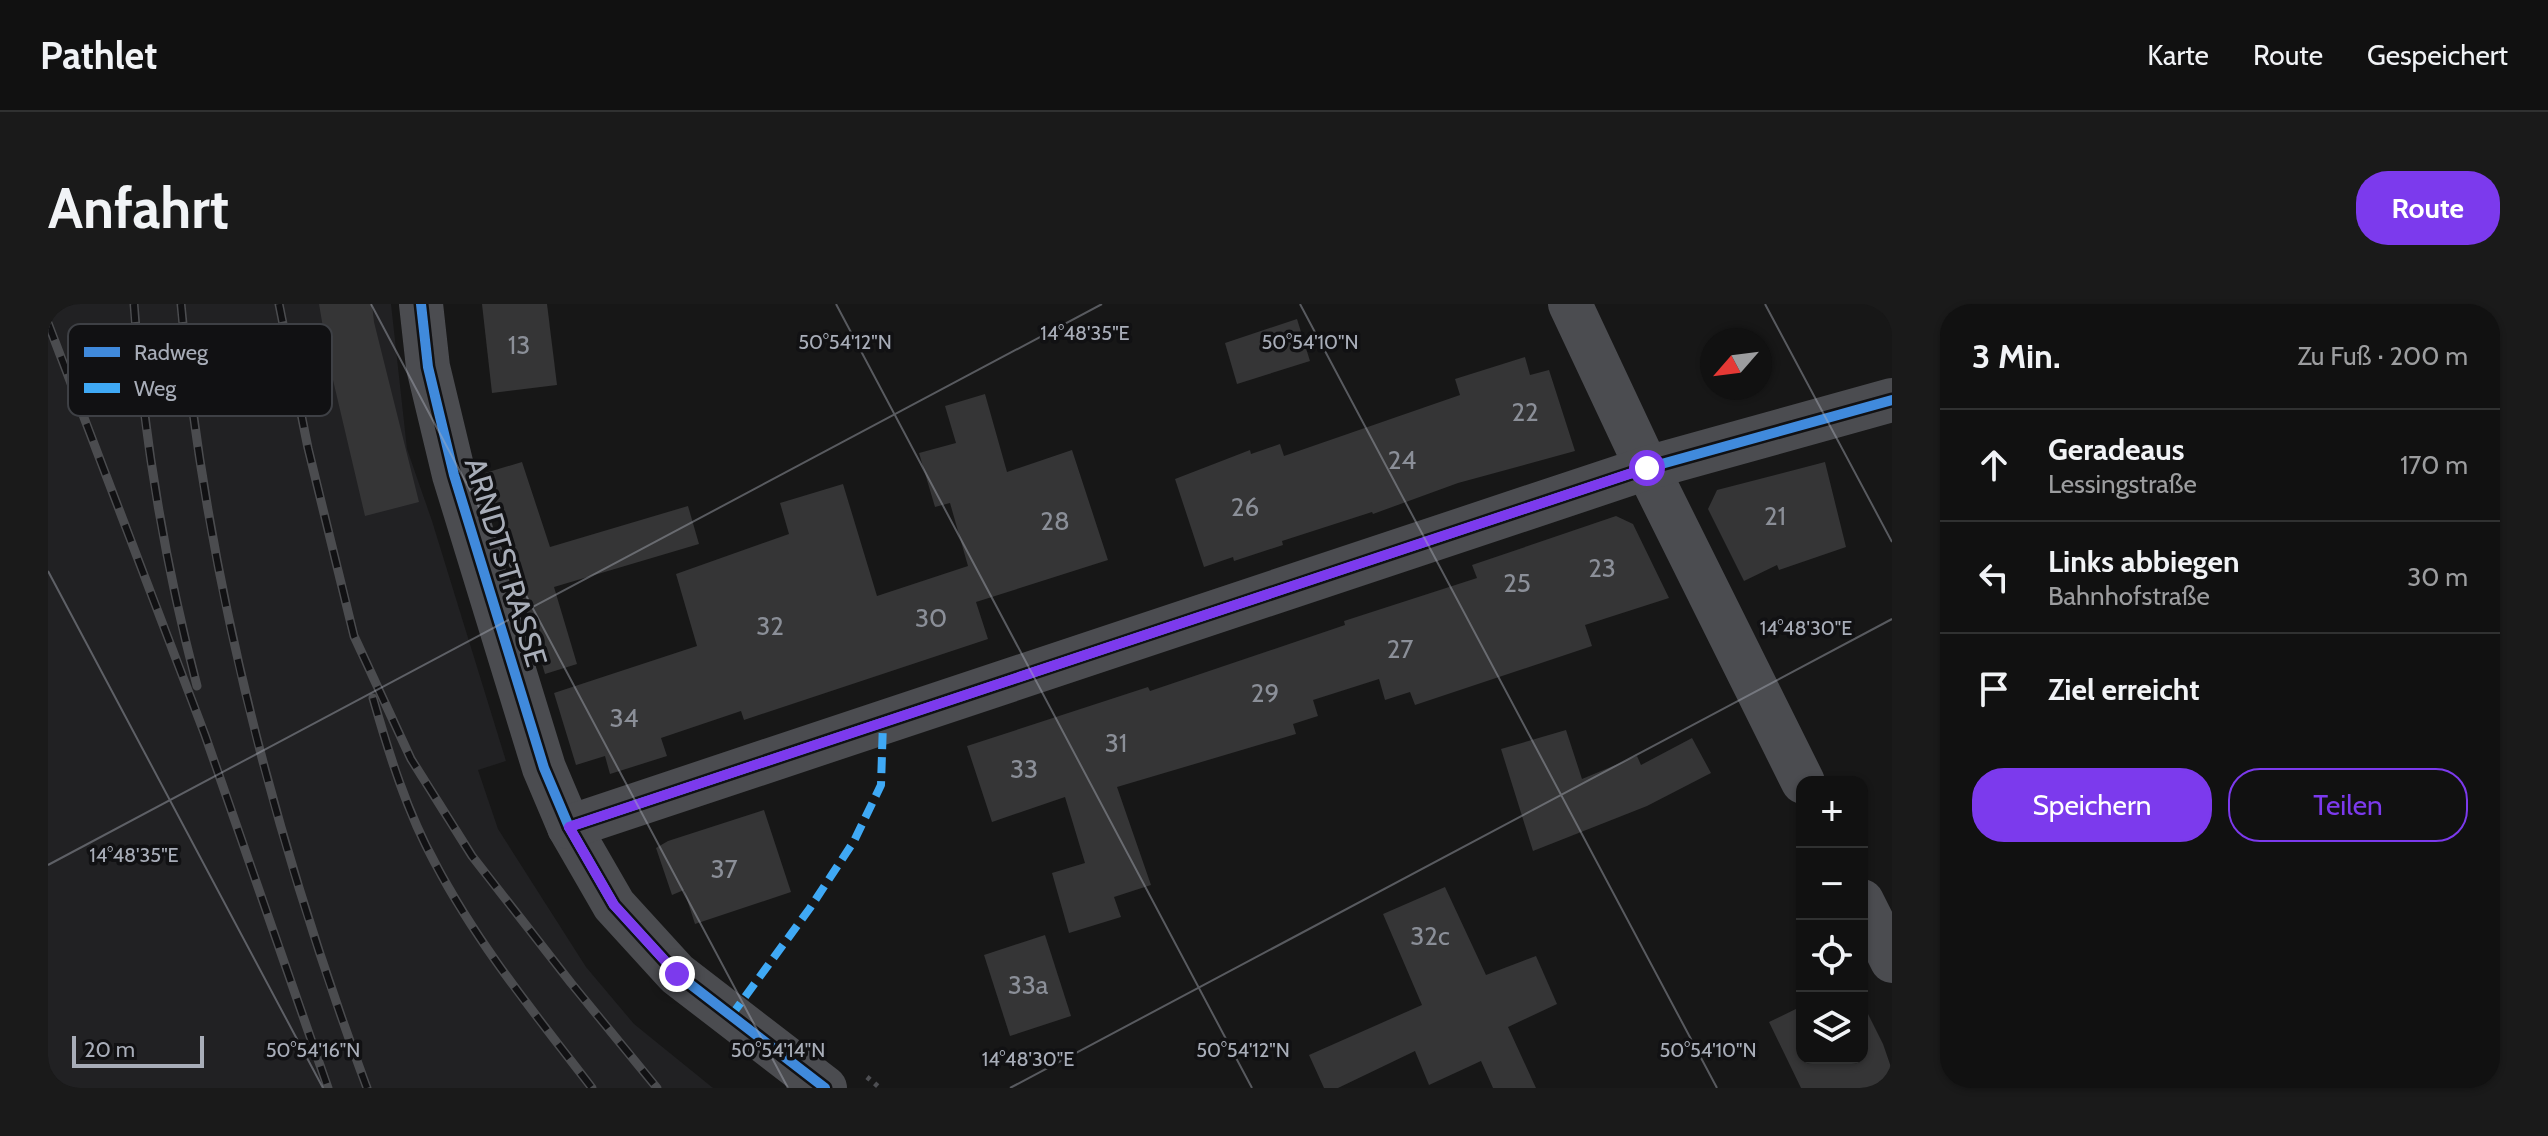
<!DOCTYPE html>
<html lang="de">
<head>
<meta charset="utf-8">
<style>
	:root { --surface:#111; --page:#1a1a1a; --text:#f1f3f6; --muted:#9c9d9f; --line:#303131; --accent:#7c3aed }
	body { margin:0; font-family:Cabin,sans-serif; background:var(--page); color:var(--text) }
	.controls { position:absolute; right:24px; bottom:24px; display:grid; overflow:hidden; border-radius:16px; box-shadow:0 2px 6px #0004 }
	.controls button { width:72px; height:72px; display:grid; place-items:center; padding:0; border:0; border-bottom:2px solid var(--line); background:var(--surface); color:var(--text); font:40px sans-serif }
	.compass { position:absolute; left:1652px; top:24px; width:72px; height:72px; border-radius:50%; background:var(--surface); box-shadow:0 2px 6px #0004; rotate:242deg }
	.scale { position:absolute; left:24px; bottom:20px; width:132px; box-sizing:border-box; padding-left:8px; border:4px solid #a8adb8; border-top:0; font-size:22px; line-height:28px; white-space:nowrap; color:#a8adb8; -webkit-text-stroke:6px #111113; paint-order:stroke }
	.stop { position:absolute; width:24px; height:24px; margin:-18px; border:6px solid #7c3aed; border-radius:50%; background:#fff }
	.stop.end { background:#7c3aed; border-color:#fff; box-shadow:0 2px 8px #0008 }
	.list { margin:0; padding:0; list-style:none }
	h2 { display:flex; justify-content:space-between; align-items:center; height:104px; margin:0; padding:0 32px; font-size:34px }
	h2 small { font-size:26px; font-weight:400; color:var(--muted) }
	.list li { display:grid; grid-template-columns:52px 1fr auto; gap:24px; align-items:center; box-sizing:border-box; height:112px; padding:0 32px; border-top:2px solid var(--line) }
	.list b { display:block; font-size:30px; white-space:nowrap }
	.list p { margin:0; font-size:26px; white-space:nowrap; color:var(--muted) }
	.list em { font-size:26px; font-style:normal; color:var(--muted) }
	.actions { display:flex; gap:16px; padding:24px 32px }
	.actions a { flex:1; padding:18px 0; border:2px solid var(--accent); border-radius:32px; text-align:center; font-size:28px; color:var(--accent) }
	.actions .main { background:var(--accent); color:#fff }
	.icon { flex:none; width:44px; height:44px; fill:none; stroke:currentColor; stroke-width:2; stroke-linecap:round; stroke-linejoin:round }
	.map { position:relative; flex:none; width:1844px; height:784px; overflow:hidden; border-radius:32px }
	header { display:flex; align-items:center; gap:48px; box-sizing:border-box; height:112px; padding:0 40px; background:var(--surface); border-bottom:2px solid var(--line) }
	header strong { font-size:38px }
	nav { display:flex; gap:44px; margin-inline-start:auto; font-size:28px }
	.intro { display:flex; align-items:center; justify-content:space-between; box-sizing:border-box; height:192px; padding:0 48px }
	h1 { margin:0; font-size:56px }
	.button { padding:20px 36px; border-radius:32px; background:var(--accent); color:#fff; font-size:28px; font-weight:700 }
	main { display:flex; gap:48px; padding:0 48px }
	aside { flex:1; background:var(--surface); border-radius:32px; box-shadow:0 2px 6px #0004 }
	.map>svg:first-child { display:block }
	.built { fill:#212123 }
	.building { fill:#353536 }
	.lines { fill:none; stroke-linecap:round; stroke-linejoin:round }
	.path { stroke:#4d4e52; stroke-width:5; stroke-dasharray:4 6; stroke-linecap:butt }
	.minor { stroke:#4b4c50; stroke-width:44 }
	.rail-casing { stroke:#4b4c4f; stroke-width:9 }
	.rail { stroke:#111113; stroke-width:6; stroke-dasharray:18; stroke-linecap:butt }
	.quiet { stroke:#3fa9f5; stroke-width:8; stroke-dasharray:16 8; stroke-linecap:butt }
	.cycleway-casing { stroke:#111113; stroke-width:15 }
	.cycleway { stroke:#408adc; stroke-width:10 }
	.route { stroke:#7c3aed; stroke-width:10 }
	.ticks { fill:none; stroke:#a8adb8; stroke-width:2; stroke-opacity:0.45 }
	.labels { text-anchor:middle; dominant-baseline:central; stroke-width:7; stroke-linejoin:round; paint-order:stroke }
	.number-label { font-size:26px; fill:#8b8f98 }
	.street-label { font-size:30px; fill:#a8adb8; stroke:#111113 }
	.key { fill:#111113; stroke:#3e4045; stroke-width:2 }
	.key-label { font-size:22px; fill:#a8adb8 }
	.ticks-label { font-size:20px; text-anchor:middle; fill:#a8adb8; stroke:#111113; stroke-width:7; stroke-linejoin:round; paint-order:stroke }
</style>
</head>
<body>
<header>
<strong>Pathlet</strong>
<nav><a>Karte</a><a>Route</a><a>Gespeichert</a></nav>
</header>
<div class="intro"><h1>Anfahrt</h1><a class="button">Route</a></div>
<main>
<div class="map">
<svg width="1844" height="784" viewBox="0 0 1844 784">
	<rect width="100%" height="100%" fill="#171717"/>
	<polygon class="built" points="0,0 343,0 359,145 384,217 458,457 430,466 450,525 538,663 586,720 665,784 0,784"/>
	<g class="building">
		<polygon points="271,0 324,0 326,18 371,198 317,212 281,59"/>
		<polygon points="434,0 499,0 509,81 444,89"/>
		<polygon points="1249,15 1262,57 1189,80 1177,39"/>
		<polygon points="1477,53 1482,71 1501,66 1527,147 1410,179 1325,210 1324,208 1234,237 1235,241 1186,257 1185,253 1156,263 1127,175 1202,146 1203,150 1232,140 1236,152 1412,91 1407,75"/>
		<polygon points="937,90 959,168 1024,146 1060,256 928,298 940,335 696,416 693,407 613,434 619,452 562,470 557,452 528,461 506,389 649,342 628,270 741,230 732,199 795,180 829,292 920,262 902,199 887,203 871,149 908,139 897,102"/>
		<polygon points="474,158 502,243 640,202 651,240 506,283 529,360 497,370 437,169"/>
		<polygon points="1777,158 1798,243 1731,266 1729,261 1696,277 1660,205 1669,186"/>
		<polygon points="1568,212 1585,220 1621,294 1537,321 1544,342 1367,401 1362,388 1337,396 1331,375 1265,396 1270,412 1245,420 1248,430 1069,483 1103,581 1066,593 1073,613 1021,629 1004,569 1037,559 1017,493 944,518 919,442 1100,383 1102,387 1297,321 1296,317 1429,274 1424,261"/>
		<polygon points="1518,426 1534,475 1589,452 1593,461 1644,434 1663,469 1599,502 1485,547 1453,445"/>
		<polygon points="716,506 743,588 647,620 636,586 624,591 608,544 620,537"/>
		<polygon points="1397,583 1438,671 1488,652 1509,700 1460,723 1488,784 1445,784 1433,757 1381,781 1367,747 1290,784 1276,784 1261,751 1374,701 1335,610"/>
		<polygon points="997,631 1023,712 962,732 936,651"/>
		<polygon points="1814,698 1835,740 1844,766 1844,784 1753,784 1721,718 1754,702 1754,754 1814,754"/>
	</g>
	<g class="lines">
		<polyline class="path" points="819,773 832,784"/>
		<g class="minor">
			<polyline points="373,0 380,63 406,171 496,464 521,523 566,601 629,670 777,784"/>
			<polyline points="1522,0 1599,164 1755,478"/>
			<polyline points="521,523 1599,164 1844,96"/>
			<polyline points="1814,597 1844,657"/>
		</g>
		<g class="rail-casing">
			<g id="rail">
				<path d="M86 0C95 130 116 256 149 382"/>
				<path d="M133 0C157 269 225 531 319 784"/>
				<polyline points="231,0 260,144 306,332 363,455 424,552 523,679 609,784"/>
				<polyline points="0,19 157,431 280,784"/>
				<path d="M325 394C341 450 359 508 387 559 430 641 488 711 544 784"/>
			</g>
		</g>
		<use href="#rail" class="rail"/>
		<polyline class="quiet" points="683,712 762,604 806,537 833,481 835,418"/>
		<g class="cycleway-casing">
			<g id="cycleway">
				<polyline points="373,0 380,63 406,171 496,464 521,523 566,601 629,670 777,784"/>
				<polyline points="521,523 1599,164 1844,96"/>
			</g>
		</g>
		<use href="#cycleway" class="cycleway"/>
	</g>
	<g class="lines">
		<polyline class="route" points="629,670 566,601 521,523 1599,164"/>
	</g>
	<path class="ticks" d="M323 0 740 784M788 0 1204 784M1252 0 1669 784M1717 0 1844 238M0 267 275 784M0 561 1054 0M962 784 1844 315"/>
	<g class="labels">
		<g class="number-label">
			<text x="471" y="41">13</text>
			<text x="1477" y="108">22</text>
			<text x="1354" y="156">24</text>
			<text x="1197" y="203">26</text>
			<text x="1727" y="212">21</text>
			<text x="1007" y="217">28</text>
			<text x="1554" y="264">23</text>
			<text x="1469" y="279">25</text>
			<text x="883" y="314">30</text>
			<text x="722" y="322">32</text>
			<text x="1352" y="345">27</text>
			<text x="1217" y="389">29</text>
			<text x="576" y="414">34</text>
			<text x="1068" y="439">31</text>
			<text x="976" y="465">33</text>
			<text x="676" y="565">37</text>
			<text x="1382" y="632">32c</text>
			<text x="980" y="681">33a</text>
		</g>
		<g class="street-label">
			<text transform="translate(458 258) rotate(73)">ARNDTSTRASSE</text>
		</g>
	</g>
	<rect x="20" y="20" width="264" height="92" rx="12" class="key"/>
	<rect x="36" y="43" width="36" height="10" fill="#408adc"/>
	<rect x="36" y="79" width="36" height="10" fill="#3fa9f5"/>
	<g class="key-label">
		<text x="86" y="56">Radweg</text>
		<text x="86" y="92">Weg</text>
	</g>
	<g class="ticks-label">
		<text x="1037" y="36">14°48'35"E</text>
		<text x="797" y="45">50°54'12"N</text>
		<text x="1262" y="45">50°54'10"N</text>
		<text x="1758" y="331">14°48'30"E</text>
		<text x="86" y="558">14°48'35"E</text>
		<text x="265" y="753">50°54'16"N</text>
		<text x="730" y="753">50°54'14"N</text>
		<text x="1195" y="753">50°54'12"N</text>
		<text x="1660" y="753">50°54'10"N</text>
		<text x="980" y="762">14°48'30"E</text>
	</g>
</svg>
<div class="controls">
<button>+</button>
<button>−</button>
<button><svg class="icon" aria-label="locate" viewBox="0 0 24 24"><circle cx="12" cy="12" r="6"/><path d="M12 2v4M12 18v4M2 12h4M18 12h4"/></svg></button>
<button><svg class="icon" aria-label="layers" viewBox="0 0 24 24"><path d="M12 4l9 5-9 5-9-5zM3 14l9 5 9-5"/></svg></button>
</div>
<svg class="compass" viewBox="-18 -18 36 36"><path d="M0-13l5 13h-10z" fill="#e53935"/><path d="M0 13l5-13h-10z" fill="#9c9d9f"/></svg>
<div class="scale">20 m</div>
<div class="stop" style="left:1599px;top:164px"></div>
<div class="stop end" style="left:629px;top:670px"></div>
</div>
<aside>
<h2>3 Min.<small>Zu Fuß · 200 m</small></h2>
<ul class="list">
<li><svg class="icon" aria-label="ahead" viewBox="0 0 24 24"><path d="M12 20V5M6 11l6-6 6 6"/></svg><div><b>Geradeaus</b><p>Lessingstraße</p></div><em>170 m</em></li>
<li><svg class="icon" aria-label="left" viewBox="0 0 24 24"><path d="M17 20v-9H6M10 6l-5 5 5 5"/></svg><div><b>Links abbiegen</b><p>Bahnhofstraße</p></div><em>30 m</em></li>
<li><svg class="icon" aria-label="arrive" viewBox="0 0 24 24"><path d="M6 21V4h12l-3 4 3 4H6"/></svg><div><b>Ziel erreicht</b></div></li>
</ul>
<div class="actions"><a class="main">Speichern</a><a>Teilen</a></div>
</aside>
</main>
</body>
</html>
